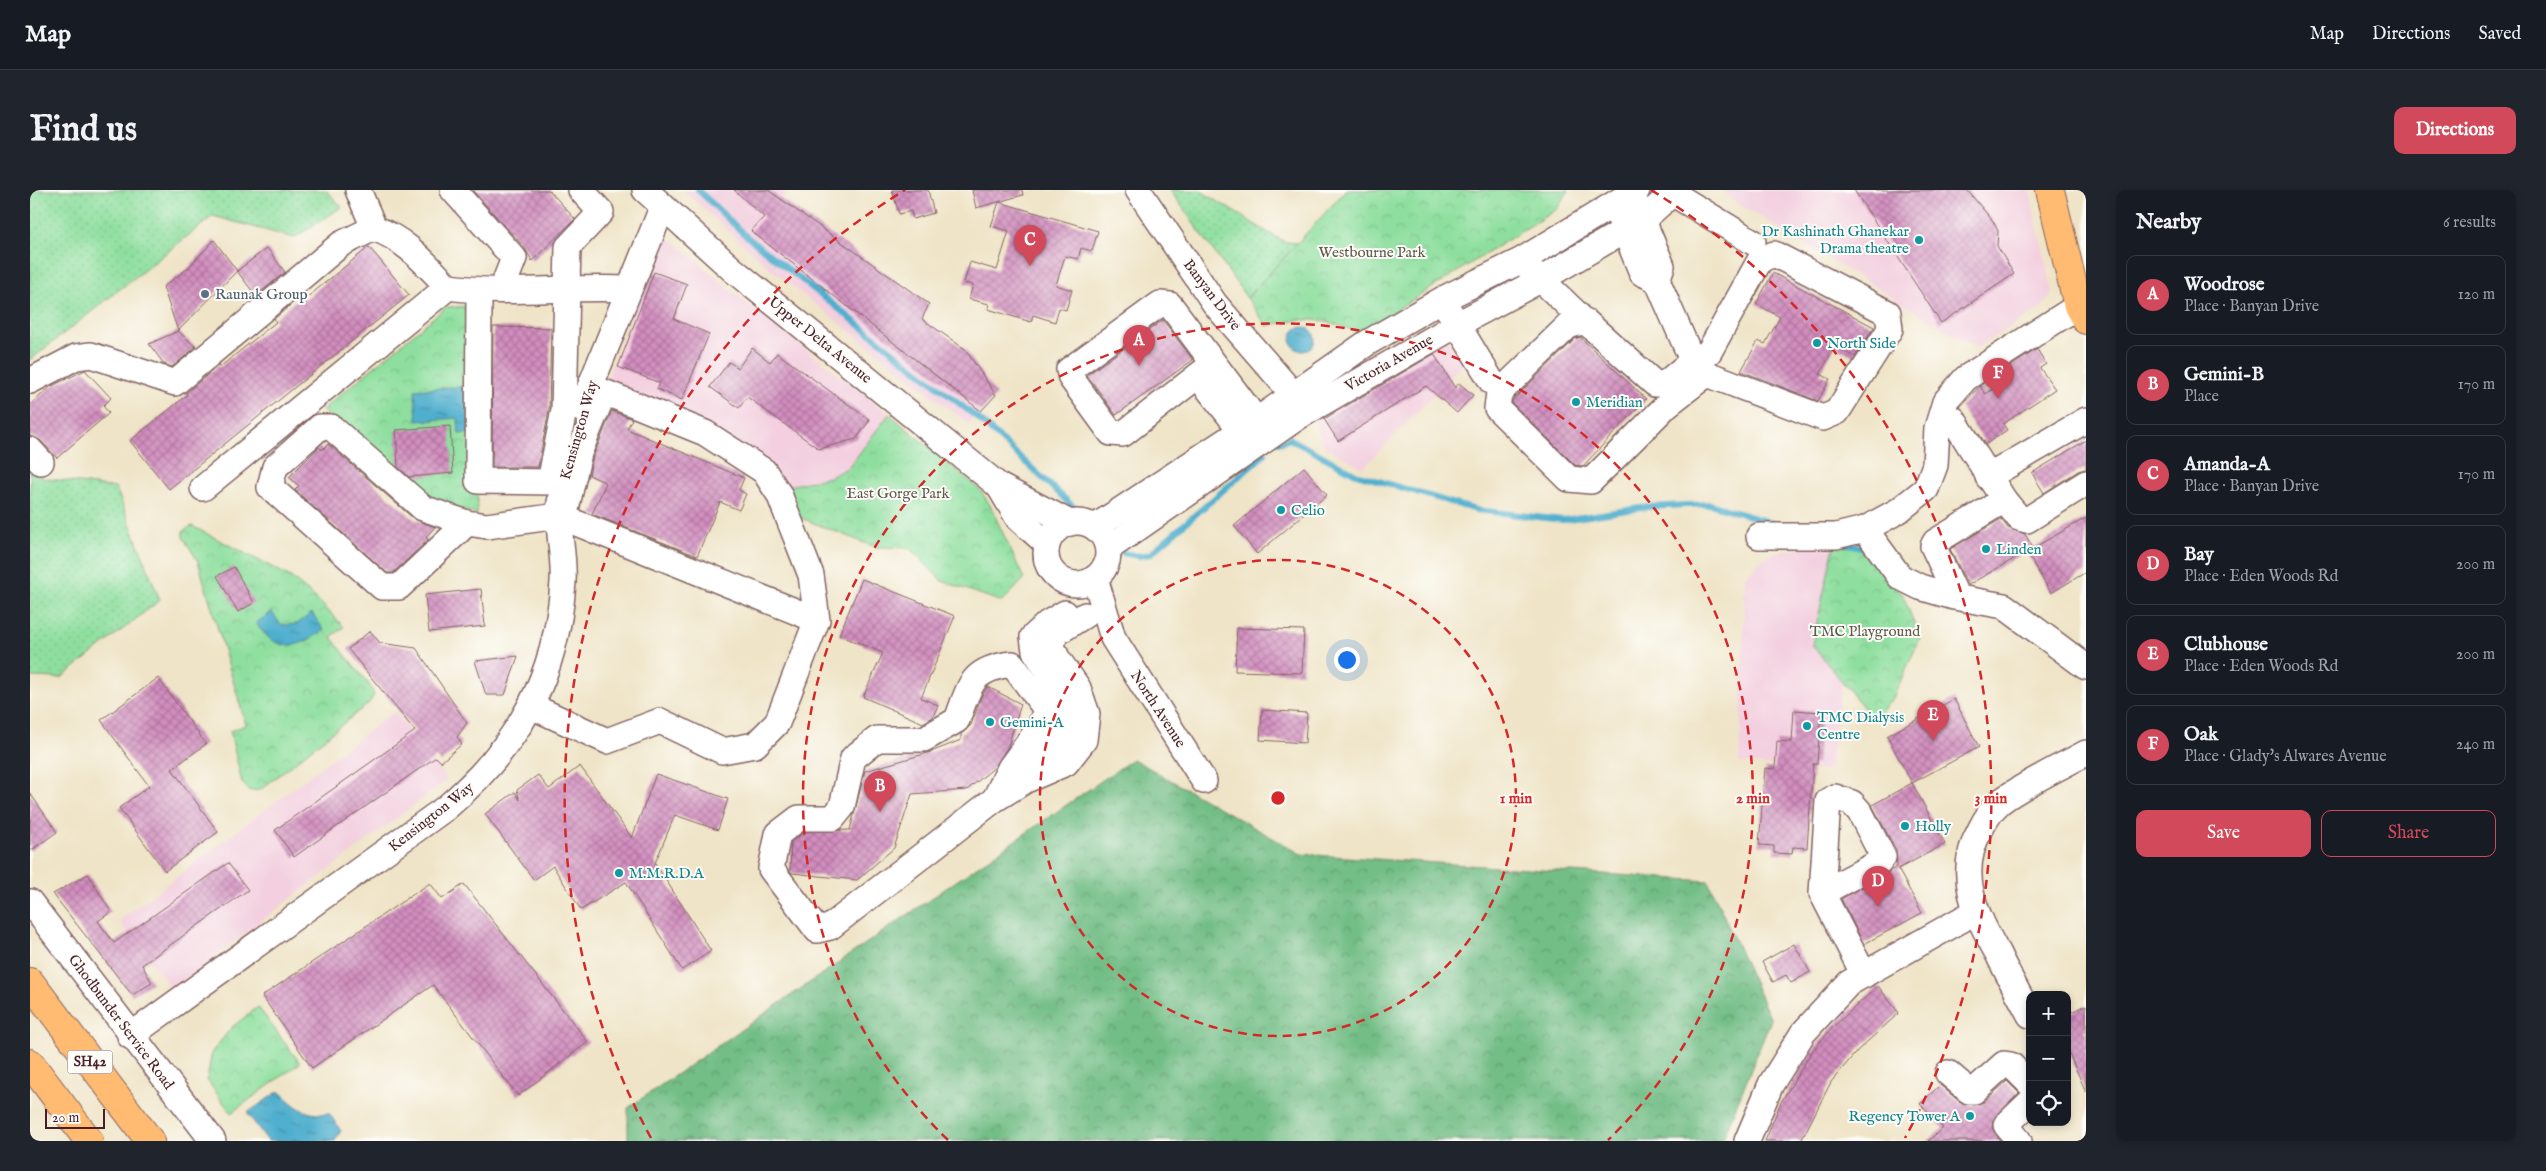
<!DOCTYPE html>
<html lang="en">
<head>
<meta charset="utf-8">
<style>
	:root { --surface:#171b24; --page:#20242c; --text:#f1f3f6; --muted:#9ea1a6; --line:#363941; --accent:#d1495b }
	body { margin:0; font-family:"IM FELL English",serif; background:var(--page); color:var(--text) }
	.controls { position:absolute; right:15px; bottom:15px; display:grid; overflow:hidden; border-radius:10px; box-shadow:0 2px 8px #0003 }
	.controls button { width:45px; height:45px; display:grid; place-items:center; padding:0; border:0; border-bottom:1px solid var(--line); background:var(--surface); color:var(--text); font:25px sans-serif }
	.scale { position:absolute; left:15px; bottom:12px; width:60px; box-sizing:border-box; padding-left:5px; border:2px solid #4a1f2b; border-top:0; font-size:14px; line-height:18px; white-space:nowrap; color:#4a1f2b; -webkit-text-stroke:4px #fdfcf7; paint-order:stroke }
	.you { position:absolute; left:1316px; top:469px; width:18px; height:18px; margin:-12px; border:4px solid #fff; border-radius:50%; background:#1a73e8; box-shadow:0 0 0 8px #1a73e833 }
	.badge { display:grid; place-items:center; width:32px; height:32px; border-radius:50%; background:var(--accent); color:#fff; font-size:16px; font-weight:700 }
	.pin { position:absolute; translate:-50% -41px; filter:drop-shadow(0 1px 2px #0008) }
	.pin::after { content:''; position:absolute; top:26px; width:18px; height:15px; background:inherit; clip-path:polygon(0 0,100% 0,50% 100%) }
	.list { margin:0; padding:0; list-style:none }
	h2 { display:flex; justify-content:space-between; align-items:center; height:65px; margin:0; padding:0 20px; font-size:21px }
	h2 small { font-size:16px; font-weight:400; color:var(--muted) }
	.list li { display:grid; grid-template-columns:32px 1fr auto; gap:15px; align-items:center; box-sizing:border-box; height:80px; margin:0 10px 10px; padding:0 10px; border:1px solid var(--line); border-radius:10px }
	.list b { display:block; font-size:19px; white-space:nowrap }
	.list p { margin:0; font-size:16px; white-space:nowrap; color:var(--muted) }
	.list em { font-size:16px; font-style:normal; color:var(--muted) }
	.actions { display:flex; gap:10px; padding:15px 20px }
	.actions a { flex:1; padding:11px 0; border:1px solid var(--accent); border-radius:10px; text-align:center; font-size:18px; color:var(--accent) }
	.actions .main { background:var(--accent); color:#fff }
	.icon { flex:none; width:28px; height:28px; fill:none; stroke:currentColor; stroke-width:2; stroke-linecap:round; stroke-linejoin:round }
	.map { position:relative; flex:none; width:2056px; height:951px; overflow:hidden; border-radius:10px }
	header { display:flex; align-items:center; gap:30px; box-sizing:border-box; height:70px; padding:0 25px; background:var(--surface); border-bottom:1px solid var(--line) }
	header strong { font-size:24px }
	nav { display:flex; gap:28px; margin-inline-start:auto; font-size:18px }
	.intro { display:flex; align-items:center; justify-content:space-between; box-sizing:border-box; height:120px; padding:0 30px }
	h1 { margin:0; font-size:35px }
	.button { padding:12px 22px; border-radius:10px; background:var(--accent); color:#fff; font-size:18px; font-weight:700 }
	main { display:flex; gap:30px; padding:0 30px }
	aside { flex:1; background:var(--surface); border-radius:10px; box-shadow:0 2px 8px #0003 }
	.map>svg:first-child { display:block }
	.built { fill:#f3cfdf }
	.grass { fill:url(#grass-dots); stroke:#6c7f65 }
	.forest { fill:url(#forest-crowns); stroke:#5e6e58 }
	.park { fill:url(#park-crowns); stroke:#6c7f65 }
	.water { fill:url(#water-ripples); stroke:#4d677c }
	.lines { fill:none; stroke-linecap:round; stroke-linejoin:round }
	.stream { stroke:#50afce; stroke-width:6 }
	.building { fill:url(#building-cross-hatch) }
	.minor-casing { stroke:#846462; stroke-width:28 }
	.major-casing { stroke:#846462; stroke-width:30 }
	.minor { stroke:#fff; stroke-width:25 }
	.major { stroke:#febb71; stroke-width:28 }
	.ring { fill:none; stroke:#d62828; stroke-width:2.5; stroke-dasharray:9 6 }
	.culture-dot { fill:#0f9aa8; stroke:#fdfcf7; stroke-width:2 }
	.service-dot { fill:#5c6f8a; stroke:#fdfcf7; stroke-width:2 }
	.labels { text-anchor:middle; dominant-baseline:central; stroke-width:4; stroke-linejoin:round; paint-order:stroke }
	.shield { fill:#fdfcf7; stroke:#806168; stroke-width:1 }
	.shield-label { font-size:14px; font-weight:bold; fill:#4a1f2b }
	.culture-label { font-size:15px; fill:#0d838f; stroke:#fdfcf7; text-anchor:start }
	.park-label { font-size:15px; fill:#5e594e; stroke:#fdfcf7 }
	.service-label { font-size:15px; fill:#4e5e75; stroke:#fdfcf7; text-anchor:start }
	.street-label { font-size:15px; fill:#4a1f2b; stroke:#fdfcf7 }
	.centre { fill:#d62828; stroke:#fdfcf7; stroke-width:2.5 }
	.ring-label { font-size:15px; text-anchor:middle; font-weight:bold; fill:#d62828; stroke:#fdfcf7; stroke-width:4; stroke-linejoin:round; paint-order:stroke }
</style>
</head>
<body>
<header>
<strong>Map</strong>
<nav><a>Map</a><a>Directions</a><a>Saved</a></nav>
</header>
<div class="intro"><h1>Find us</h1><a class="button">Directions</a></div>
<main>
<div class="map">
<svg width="2056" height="951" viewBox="0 0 2056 951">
	<defs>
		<pattern id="grass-dots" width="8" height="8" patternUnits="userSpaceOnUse" patternTransform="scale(1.25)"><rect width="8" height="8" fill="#8edf9f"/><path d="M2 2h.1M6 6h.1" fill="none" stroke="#7cbf89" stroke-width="1.8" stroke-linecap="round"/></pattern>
		<pattern id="forest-crowns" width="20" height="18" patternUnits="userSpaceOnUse" patternTransform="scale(1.25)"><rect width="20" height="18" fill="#72be86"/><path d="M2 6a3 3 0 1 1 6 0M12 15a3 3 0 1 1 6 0" fill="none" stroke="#609a6e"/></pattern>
		<pattern id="park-crowns" width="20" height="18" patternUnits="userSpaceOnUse" patternTransform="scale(1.25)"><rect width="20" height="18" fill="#8edf9f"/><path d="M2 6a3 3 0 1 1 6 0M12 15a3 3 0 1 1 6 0" fill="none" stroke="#7cbf89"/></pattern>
		<pattern id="water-ripples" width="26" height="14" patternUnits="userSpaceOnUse" patternTransform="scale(1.25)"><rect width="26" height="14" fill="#50afce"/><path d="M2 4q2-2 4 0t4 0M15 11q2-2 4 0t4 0" fill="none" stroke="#448ea7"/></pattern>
		<pattern id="building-cross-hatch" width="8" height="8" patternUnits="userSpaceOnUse" patternTransform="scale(1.25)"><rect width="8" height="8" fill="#d28ebf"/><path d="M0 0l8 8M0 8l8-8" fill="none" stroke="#ac739b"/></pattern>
	</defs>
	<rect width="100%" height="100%" fill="#fdfcf7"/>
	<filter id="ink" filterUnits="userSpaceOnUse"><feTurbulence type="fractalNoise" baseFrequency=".02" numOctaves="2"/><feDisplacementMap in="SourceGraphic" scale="10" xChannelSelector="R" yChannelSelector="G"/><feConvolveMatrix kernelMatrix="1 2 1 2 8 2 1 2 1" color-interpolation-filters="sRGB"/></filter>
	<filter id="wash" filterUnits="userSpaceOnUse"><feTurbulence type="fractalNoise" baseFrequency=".0096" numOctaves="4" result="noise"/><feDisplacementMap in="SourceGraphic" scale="20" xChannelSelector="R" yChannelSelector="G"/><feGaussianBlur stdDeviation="1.12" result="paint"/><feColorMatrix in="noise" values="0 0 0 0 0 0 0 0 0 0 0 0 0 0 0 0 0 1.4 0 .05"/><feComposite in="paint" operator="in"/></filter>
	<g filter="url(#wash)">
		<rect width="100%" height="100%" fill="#efe4c7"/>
		<g class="built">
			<polygon points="653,0 759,0 751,9 899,114 893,129 935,159 966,205 939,234 743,81"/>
			<polygon points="1694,0 1999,0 2020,89 2022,104 2011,118 1946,158 1702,10"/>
			<polygon points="633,48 641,49 709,107 859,224 819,277 800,287 754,297 575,194"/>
			<polygon points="1416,147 1434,173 1333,278 1295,257 1283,228"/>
			<polygon points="1804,356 1782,455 1812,491 1799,581 1710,573 1715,386 1739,364 1772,357"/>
			<polygon points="365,521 417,590 142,799 89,731"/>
		</g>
		<g class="grass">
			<polygon points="0,0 296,0 312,17 264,48 183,26 0,170"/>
			<polygon points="1140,0 1169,0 1247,48 1256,52 1268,53 1217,108"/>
			<polygon points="0,277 13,288 86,298 130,410 31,488 0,487"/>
		</g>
		<polygon class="forest" points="1103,569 1271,664 1678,691 1741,830 1692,951 598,951 598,918"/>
		<g class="park">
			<path d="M1316 0H1539L1527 19 1330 143C1292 128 1277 126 1237 136L1217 108Z"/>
			<polygon points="454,116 447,324 396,311 292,220 416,117"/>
			<polygon points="859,224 951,301 960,315 994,389 972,412 912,391 879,358 845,357 771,328 754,297 800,287 819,277"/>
			<polygon points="162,336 259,386 286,408 314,437 301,447 341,497 344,505 339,513 230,600 220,601 212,593 200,541 216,535 168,371 153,347 153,341"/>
			<polygon points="1804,356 1829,357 1872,403 1890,448 1863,508 1844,530 1782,455"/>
			<polygon points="228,817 270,873 201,923 177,890 182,862 202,837"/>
		</g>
		<g class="water">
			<circle cx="1273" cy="149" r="12"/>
			<polygon points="439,196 443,243 429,244 428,228 387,231 385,200"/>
			<path d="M242 422 251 435 267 434 282 423 294 440C267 460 246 463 226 433Z"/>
			<path d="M249 901C265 916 275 927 299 923L311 941 305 951H238L217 923Z"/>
		</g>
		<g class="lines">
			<g class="stream">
				<polyline points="668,0 716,46 950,230 1049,322"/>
				<polyline points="1249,253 1260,249 1326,284 1446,320 1533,330 1617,317 1680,314 1752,336"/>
				<polyline points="1815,353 1831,357"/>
				<polyline points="1093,363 1109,366 1120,364 1235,264"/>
			</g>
		</g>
		<g id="blocks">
			<g class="building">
				<polygon points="442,0 519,0 545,29 502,71 495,58"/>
				<polygon points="704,0 738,0 899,114 892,129 935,159 966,205 951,221 721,41 734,27"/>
				<polygon points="862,0 898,0 904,23 883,29 881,21 869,24"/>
				<polygon points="942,0 992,0 993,5 946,18"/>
				<polygon points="1824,0 1937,0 1963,31 1968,41 1967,56 1984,84 1911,133"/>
				<polygon points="969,12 1068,41 1062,61 1051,58 1048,69 1035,66 1026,95 1042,100 1036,120 1029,118 1025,132 1003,125 1001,132 958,119 959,114 939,109 943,95 934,93 940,72 967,80 979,41 961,36"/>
				<polygon points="184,50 207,81 148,141 133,97 158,78"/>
				<polygon points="339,57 379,105 139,299 100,251 157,205 156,203 188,176 190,177 246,132 244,129 272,105 275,109"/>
				<polygon points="237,58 255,82 226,106 207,81"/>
				<polygon points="624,82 657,94 644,129 679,144 652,210 627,199 630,193 588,177"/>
				<polygon points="1743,83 1844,137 1825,167 1805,156 1790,184 1800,189 1788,211 1711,181 1728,151 1735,154 1750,127 1726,114"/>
				<polygon points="1133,130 1163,170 1086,225 1057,185"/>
				<polygon points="463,137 521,138 519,220 508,277 462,277"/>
				<polygon points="148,141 166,157 142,177 134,174 119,154"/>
				<polygon points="1550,147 1616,209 1553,276 1545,275 1482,213 1483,210 1545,149"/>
				<polygon points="722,158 740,172 747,163 840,230 826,249 789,259 717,207 709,218 680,197 699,172 708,178"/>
				<polygon points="2007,159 2016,174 2010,178 2025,199 1973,234 1977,240 1956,254 1930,217 1950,196 1955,204 1983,186 1978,178"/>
				<polygon points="1404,164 1425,198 1429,193 1443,205 1427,223 1396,196 1308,251 1294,229"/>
				<polygon points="55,180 81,208 73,216 79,223 27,268 10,250 0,246 0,215 20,197"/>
				<polygon points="582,221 602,229 597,239 714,288 709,300 716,304 709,320 690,312 667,366 562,324 576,293 559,285 563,267"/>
				<polygon points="420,236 423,283 379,287 368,277 366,240"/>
				<polygon points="2056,250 2056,279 2048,281 2014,303 2002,283"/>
				<polygon points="298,254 384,329 405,337 396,347 398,350 363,383 357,383 265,300 269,296 259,287 289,257 292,260"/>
				<polygon points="1274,277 1297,305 1227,364 1204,336"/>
				<polygon points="2056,328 2056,382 2021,403 1996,362"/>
				<polygon points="1971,329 1978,338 1995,344 2003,358 1938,395 1920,359"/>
				<polygon points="204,377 224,413 208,422 187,386"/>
				<polygon points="832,389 925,426 891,508 908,515 903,527 893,533 833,507 853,463 809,445"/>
				<polygon points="451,399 455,436 399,442 395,405"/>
				<polygon points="1207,438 1274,440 1272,483 1205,481"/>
				<polygon points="340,441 350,453 386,458 437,533 427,547 432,554 411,572 406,567 264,667 245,640 385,541 318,459"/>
				<polygon points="488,466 475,505 456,505 445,471"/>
				<polygon points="128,488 176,554 142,579 188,642 135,681 89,618 119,596 71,530"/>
				<polygon points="958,497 991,514 978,556 965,577 937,600 882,604 864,658 827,690 762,683 760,680 761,652 774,642 820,640 835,581 901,562 931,550 931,544 941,535 952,505"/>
				<polygon points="1924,509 1949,557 1882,593 1857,546"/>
				<polygon points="1232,520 1277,523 1275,553 1230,550"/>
				<polygon points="1764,520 1791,522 1787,574 1783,574 1777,658 1763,657 1762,664 1744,663 1744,656 1729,655 1735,578 1745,579 1747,551 1762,552"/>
				<polygon points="550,576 602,648 626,584 698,609 688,640 645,625 625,673 681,761 652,780 596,692 551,720 523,676 504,690 455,624 485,602 490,610 487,600 508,585 519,599"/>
				<polygon points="1882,593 1915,654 1868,679 1892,723 1834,754 1811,709 1867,677 1866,660 1842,615"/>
				<polygon points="0,603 27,642 0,661"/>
				<polygon points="198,673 218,700 112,775 122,793 102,805 23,704 58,684 81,722 68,731 84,753"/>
				<polygon points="400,693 412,709 434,694 558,852 488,906 403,795 282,878 232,806"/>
				<polygon points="1764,754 1780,782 1761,793 1756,785 1743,792 1732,772"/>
				<polygon points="1848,796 1869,823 1828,860 1801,892 1771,951 1735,951 1751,912 1783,860 1803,837"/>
				<polygon points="2056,815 2056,902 2037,859 2037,824"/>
				<polygon points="1977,891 1989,903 1963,930 1962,938 1970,951 1898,951 1913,938 1890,914 1910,895 1930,912 1944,915 1954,912"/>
			</g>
		</g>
	</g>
	<g filter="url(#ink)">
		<use href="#blocks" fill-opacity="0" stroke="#846462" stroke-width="1"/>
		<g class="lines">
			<g class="minor-casing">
				<g id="minor">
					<polyline points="328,0 344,38"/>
					<polyline points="423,0 484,68 472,99"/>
					<polyline points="615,0 702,79 969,296 1040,333"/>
					<polyline points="1108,0 1185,114 1275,218"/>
					<polyline points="1642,3 1723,52"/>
					<polyline points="1606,14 1632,76 1627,90"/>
					<polyline points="1588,24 1612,83 1627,90 1669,186"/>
					<polygon points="1744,64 1858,123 1860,139 1807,222 1793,228 1680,185 1673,187 1637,215 1561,291 1539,289 1467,218 1469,203 1538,136 1555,131 1625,194 1636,193 1662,171 1679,162 1730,70"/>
					<polyline points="1499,78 1546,123"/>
					<polyline points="449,101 448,291 520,292 534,220 538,57 571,22 551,0"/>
					<polyline points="1418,119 1462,192"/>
					<polyline points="1183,174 1093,244 1081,243 1041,188 1039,180 1130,114 1140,115 1236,243"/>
					<polyline points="1168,186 1222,254"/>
					<path d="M0 191 46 167 61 165 145 193 311 54 344 38C378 51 394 72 418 97"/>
					<polyline points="553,220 560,197 632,18"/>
					<polyline points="1923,229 1974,310 1905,352 1903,356 1927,407"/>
					<polyline points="0,260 11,272"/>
					<polyline points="1958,287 2056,230"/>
					<polyline points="969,296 988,328 1017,354"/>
					<path d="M173 298 418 97C477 105 539 96 599 99"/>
					<polyline points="1974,310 1989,328 1997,330 2056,293"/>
					<circle cx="1047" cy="363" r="31"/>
					<polyline points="437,333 369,397 352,397 240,297 245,277 290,237 301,237 393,318 437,333 457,336 528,326"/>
					<polyline points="1065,337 1226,231 1337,153 1413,109 1492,70 1607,0"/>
					<polyline points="1835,339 1870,387 1890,397 1924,407 1974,416 2056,477"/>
					<polyline points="1729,346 1806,346 1835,339 1868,321 1896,299 1905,275 1907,238 1915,212 1936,188 2048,116 2056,114"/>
					<polyline points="1079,358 1268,227 1428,134 1510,90 1614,29 1646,0"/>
					<polyline points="1065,388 1083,448 1174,591"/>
					<polyline points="501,516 577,551 630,531 692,561 725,555 747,533 787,430 534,328 549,263 574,202 675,243 734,281 749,304 781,385 787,430"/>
					<polyline points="998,588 1038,535 1036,509 1005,461 1003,447 1018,433 1035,423"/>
					<path d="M965 609 980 578 1010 537 1016 519 982 474C941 479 940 495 927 530L894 549H847L823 568 812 617 803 628H769L748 644 741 679 787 740 800 737 965 609 996 590 1036 573 1054 550 1057 524 1048 498 1027 468 1022 456 1025 444 1055 425"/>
					<polyline points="1792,703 1798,611 1805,607 1822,613 1830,622 1853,667 1848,673 1792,703 1834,785"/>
					<polyline points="0,712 183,951"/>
					<path d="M2000 825C1989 805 1978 785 1968 764 1946 724 1925 685 1950 640 1955 630 1962 619 1970 612 1993 595 2030 577 2056 563"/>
					<path d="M100 846 417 617C489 555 527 487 533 392 535 365 526 339 530 312"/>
					<polyline points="1918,883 1939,901 1944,901 1974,874 1981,875 2000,894"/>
					<polyline points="1717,951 1741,894 1773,843 1819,793 1945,722"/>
					<polyline points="1989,951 1976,935 2000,912"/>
				</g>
			</g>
			<g class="major-casing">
				<g id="major">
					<polyline points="2020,0 2048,116 2056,130"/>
					<polyline points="0,792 120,951"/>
					<polyline points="0,873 59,951"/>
				</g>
			</g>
			<use href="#minor" class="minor"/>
			<use href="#major" class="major"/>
		</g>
	</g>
	<g class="ring">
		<circle cx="1248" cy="608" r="238"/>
		<path d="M918 950A475 475 0 1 1 1578 950"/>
		<path d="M621 948A713 713 0 0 1 875 0M1621 0A713 713 0 0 1 1875 948"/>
	</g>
	<g class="culture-dot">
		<circle cx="1889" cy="50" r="5"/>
		<circle cx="1787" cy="153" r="5"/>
		<circle cx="1546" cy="212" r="5"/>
		<circle cx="1251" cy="320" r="5"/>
		<circle cx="1956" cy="359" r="5"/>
		<circle cx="960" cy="532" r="5"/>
		<circle cx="1777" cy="536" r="5"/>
		<circle cx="1875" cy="636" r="5"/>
		<circle cx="589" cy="683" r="5"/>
		<circle cx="1940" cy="926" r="5"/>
	</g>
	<circle class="service-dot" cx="175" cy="104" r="5"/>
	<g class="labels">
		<rect class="shield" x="37.5" y="860.5" width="45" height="23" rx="4"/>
		<g class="shield-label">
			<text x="60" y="872">SH42</text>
		</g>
		<g class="culture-label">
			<text x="1879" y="41" text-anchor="end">Dr Kashinath Ghanekar<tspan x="1879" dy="17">Drama theatre</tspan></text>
			<text x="1797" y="153">North Side</text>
			<text x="1556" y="212">Meridian</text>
			<text x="1261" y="320">Celio</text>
			<text x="1966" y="359">Linden</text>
			<text x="1787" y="527">TMC Dialysis<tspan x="1787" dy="17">Centre</tspan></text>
			<text x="970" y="532">Gemini-A</text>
			<text x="1885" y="636">Holly</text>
			<text x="599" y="683">M.M.R.D.A</text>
			<text x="1930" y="926" text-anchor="end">Regency Tower A</text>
		</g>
		<g class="park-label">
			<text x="1342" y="62">Westbourne Park</text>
			<text x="868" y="303">East Gorge Park</text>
			<text x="1835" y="441">TMC Playground</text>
		</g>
		<g class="service-label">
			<text x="185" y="104">Raunak Group</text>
		</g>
		<g class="street-label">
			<text transform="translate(1182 105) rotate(53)">Banyan Drive</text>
			<text transform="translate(790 150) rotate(39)">Upper Delta Avenue</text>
			<text transform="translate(1359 173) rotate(-30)">Victoria Avenue</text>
			<text transform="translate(549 240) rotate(-74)">Kensington Way</text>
			<text transform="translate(1128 519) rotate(57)">North Avenue</text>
			<text transform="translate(401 627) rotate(-38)">Kensington Way</text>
			<text transform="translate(91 832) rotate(53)">Ghodbunder Service Road</text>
		</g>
	</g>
	<circle cx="1248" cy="608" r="8" class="centre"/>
	<g class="ring-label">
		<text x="1486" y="613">1 min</text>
		<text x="1723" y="613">2 min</text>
		<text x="1961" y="613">3 min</text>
	</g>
</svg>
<div class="controls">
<button>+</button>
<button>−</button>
<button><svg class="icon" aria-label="locate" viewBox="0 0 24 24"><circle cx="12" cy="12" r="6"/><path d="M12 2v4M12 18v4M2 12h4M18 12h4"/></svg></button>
</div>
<div class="scale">20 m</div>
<div class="you"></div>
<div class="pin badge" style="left:1109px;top:176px">A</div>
<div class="pin badge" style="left:850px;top:622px">B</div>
<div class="pin badge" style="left:1000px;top:76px">C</div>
<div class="pin badge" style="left:1848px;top:717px">D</div>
<div class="pin badge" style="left:1903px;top:551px">E</div>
<div class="pin badge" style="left:1968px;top:209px">F</div>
</div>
<aside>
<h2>Nearby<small>6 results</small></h2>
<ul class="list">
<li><span class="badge">A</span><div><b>Woodrose</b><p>Place · Banyan Drive</p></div><em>120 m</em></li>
<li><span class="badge">B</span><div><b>Gemini-B</b><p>Place</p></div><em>170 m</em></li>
<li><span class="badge">C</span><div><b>Amanda-A</b><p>Place · Banyan Drive</p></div><em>170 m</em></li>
<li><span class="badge">D</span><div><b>Bay</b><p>Place · Eden Woods Rd</p></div><em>200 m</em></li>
<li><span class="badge">E</span><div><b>Clubhouse</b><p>Place · Eden Woods Rd</p></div><em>200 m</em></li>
<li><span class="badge">F</span><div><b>Oak</b><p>Place · Glady's Alwares Avenue</p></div><em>240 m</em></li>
</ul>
<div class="actions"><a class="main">Save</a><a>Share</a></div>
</aside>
</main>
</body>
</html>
